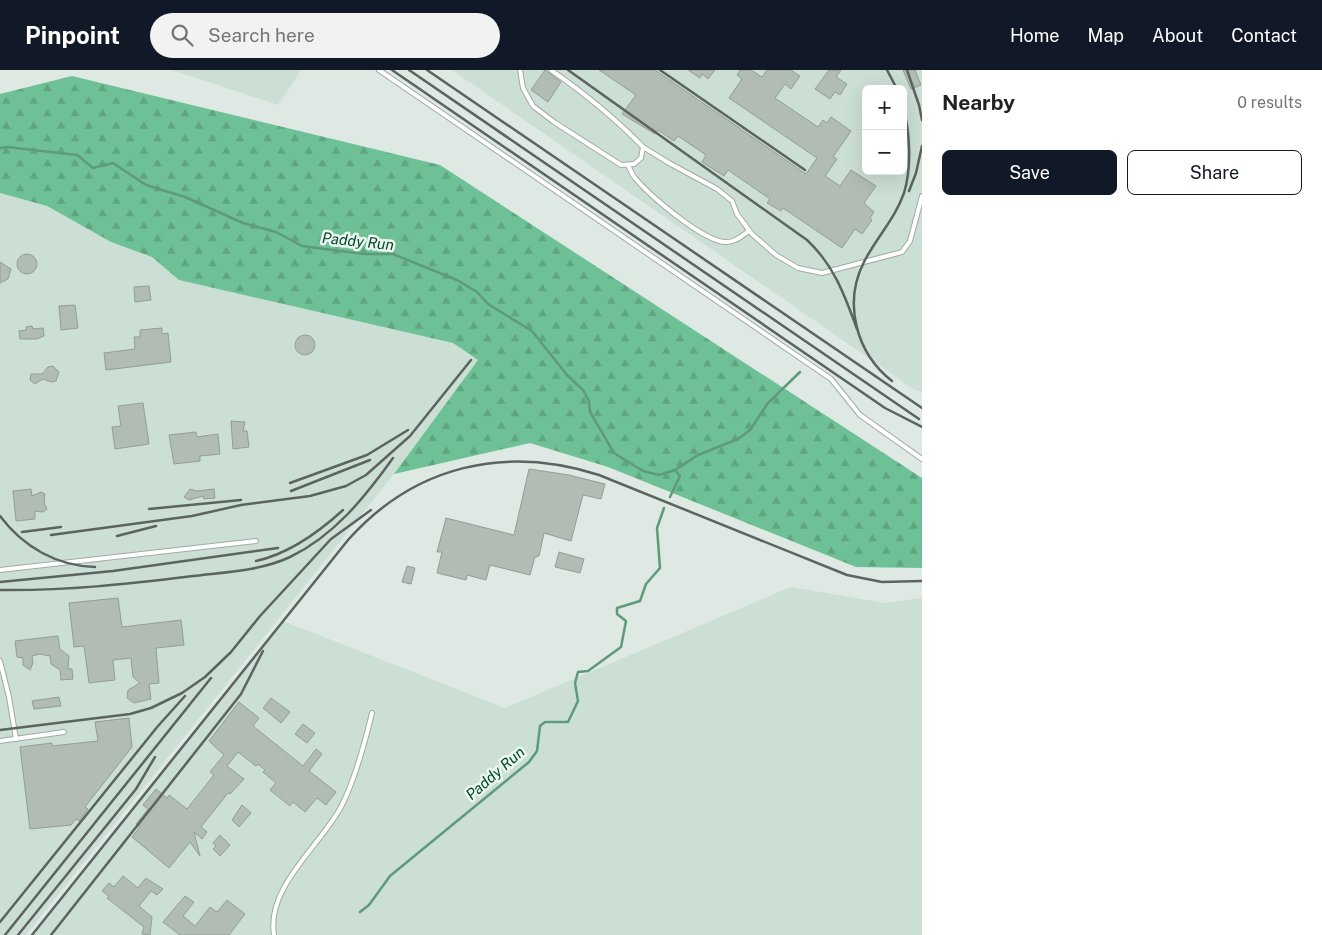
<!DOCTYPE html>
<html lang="en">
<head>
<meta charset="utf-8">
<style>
	:root { --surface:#fff; --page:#f2f2f2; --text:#202124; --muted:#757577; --line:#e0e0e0; --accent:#111827 }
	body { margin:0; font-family:"Public Sans",sans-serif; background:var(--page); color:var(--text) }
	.controls { position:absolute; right:15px; top:15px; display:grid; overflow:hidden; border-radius:8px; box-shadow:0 5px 20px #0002 }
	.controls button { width:45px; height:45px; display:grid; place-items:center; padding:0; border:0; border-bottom:1px solid var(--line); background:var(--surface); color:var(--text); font:25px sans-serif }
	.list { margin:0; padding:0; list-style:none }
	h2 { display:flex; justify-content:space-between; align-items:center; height:65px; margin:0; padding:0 20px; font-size:21px }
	h2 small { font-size:16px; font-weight:400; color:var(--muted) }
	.actions { display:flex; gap:10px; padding:15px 20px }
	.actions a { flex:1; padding:11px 0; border:1px solid var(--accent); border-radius:8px; text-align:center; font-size:18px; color:var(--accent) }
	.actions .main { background:var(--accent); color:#fff }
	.icon { flex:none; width:28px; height:28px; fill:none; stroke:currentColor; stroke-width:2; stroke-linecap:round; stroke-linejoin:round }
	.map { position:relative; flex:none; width:922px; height:865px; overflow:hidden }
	header { display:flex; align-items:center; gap:30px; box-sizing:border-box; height:70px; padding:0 25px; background:var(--accent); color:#fff }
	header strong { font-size:24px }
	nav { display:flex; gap:28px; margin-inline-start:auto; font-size:18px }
	.search { width:350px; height:45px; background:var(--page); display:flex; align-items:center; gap:12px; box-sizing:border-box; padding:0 18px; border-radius:28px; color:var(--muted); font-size:19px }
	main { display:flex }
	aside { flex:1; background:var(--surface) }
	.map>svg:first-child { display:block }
	.built { fill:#ccdfd4; fill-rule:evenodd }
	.forest { fill:url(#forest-firs) }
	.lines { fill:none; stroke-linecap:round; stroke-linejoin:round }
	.stream { stroke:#5f9a7b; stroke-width:2.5 }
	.building { fill:#b1bcb5; stroke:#929d97 }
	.lane-casing { stroke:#a0aba4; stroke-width:6 }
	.lane { stroke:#fff; stroke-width:4 }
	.rail { stroke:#5c6460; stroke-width:2.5 }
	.labels { text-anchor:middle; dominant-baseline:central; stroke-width:5; stroke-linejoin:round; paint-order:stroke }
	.water-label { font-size:15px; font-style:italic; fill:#00472b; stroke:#ebf6ef }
</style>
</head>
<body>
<header>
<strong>Pinpoint</strong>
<div class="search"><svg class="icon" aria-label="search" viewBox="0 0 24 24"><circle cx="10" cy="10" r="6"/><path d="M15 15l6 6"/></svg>Search here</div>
<nav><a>Home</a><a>Map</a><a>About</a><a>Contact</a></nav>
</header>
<main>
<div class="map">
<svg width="922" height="865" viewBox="0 0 922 865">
	<defs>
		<pattern id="forest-firs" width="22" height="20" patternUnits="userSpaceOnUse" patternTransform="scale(1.25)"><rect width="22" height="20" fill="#6ec196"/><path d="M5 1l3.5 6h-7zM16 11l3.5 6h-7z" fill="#5ea580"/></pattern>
	</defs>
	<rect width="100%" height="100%" fill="#dde9e2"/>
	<g class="built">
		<polygon points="172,0 301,0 278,35"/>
		<path d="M452 0H922V322L915 320ZM866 19H903V101H866Z"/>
		<polygon points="0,123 47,136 111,172 152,187 179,210 453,273 479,290 394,404 26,865 0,865"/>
		<polygon points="791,517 884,533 922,528 922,865 34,865 283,551 505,638"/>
	</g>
	<polygon class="forest" points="72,6 440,95 922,408 922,498 856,497 608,397 530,373 394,404 478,290 453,273 179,210 152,187 111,172 47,136 0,123 0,24"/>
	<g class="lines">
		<g class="stream">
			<polyline points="0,78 7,77 77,85 93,98 113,93 146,115 185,127 243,153 276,162 302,176 364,184 393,184 457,210 477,222 488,234 532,261 567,305 583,320 589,331 590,342 614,383 643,401 659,405 675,400 680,406 670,427"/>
			<polyline points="675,400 698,385 738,369 750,360 768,333 800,302"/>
			<polyline points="360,842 369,835 390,806 529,692 537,681 540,656 545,652 568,652 578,631 575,613 578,602 588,601 621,577 626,551 617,544 617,538 640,531 646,514 660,498 657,458 664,438"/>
		</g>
	</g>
	<g class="building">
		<polygon points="545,0 561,12 548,32 531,20"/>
		<polygon points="599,0 655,0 806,104 817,88 729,28 742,9 737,5 740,0 751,0 762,7 767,0 791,0 800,6 791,19 785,14 775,28 818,57 823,50 827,53 831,47 851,61 833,87 837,89 825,106 840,116 851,100 876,116 864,133 874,142 870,148 872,150 862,164 855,159 842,178 783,138 781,141 767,133 770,129 728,100 724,106 702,92 706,85 678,66 674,71 658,60 655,64 622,44 636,25"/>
		<polygon points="688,0 715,0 708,9 702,4 700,8"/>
		<polygon points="829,0 841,0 836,7 847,14 840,25 835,22 830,29 815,19"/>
		<polygon points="903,0 915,0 921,15 911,19"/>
		<circle cx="27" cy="194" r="10"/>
		<polygon points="0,192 11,199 8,209 0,213"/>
		<polygon points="149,216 151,230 135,232 134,217"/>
		<polygon points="75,235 78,258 61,260 59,236"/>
		<polygon points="32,256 33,259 43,258 44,266 37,269 20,269 19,261 26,260 26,257"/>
		<polygon points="162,258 162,264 168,263 171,292 106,300 104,283 135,279 134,267 140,267 140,260"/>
		<circle cx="305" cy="275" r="10"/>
		<polygon points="53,296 59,302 56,311 51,312 43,309 35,314 30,310 31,304 42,304 48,297"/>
		<polygon points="143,333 149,374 115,379 112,357 121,356 118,336"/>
		<polygon points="231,351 245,352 243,361 247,361 249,377 233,379"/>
		<polygon points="196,362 197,367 218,364 220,384 200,386 200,391 174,394 169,365"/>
		<polygon points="529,399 569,405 605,414 601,429 583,425 571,471 544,463 539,486 535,487 530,505 490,495 486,510 467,505 466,510 437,503 442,482 437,482 446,448 514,465"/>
		<polygon points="31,419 32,426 41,422 45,424 44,432 47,439 43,442 35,441 35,449 16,451 13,421"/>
		<polygon points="190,419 197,421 214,419 215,428 204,429 203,426 189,430 184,427"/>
		<polygon points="559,482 584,489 580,503 555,497"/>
		<polygon points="407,496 415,498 411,514 402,512"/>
		<polygon points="118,528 122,557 181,550 184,575 156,578 159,613 149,614 151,629 134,633 127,628 128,620 140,613 133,607 131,588 113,590 115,610 89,613 84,576 74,577 69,533"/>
		<polygon points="58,566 60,579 69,586 68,599 72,599 73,609 61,610 60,600 51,594 50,586 40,584 32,586 33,593 30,600 23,595 23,588 17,587 15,571"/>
		<polygon points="59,627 61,636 34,639 32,631"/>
		<polygon points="271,628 290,642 281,653 263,638"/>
		<polygon points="239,632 259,648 253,656 303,696 316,679 322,684 309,701 336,722 326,735 317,728 305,742 293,732 290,736 270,720 276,713 263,702 265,700 258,694 256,696 238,682 227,696 244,709 230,724 228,723 201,757 207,762 202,769 194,762 200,786 190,772 169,798 132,767 140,757 136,754 148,739 143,735 156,719 167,728 169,725 187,739 214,705 210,702 224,685 209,671"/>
		<polygon points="129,648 132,677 85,737 88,739 79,751 76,749 71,755 30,759 20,677 52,673 52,676 98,671 95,652"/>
		<polygon points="303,654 315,663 307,673 295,664"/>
		<polygon points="242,735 251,743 239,757 232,750"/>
		<polygon points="220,765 230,775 220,786 213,779 216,776 213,773"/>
		<polygon points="123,806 138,818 146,808 163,819 157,825 151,821 139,836 152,847 150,865 142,864 144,857 107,828 109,826 102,821 109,813 114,817"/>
		<polygon points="185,826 194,832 183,846 195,856 210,837 217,842 227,830 245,844 229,865 180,865 163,852"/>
	</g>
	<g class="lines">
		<g class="lane-casing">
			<g id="lane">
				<polyline points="379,0 831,309 860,345 922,389"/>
				<path d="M520 0 523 18 533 36 554 52 621 95 634 94 641 88 643 77C615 48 584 23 551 0"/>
				<polyline points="643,77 669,93 717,119 732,131 737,144 752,164 776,185 798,198 822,203 902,182 910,171 922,126"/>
				<path d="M628 95C630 99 632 105 635 108 650 126 703 171 725 172 734 173 742 166 749 161"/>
				<polyline points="0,500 256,471"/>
				<polyline points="0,591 9,627 16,669"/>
				<polyline points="0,671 64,662"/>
				<path d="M274 865C266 817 320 776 341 737 355 710 365 672 372 643"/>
			</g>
		</g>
		<use href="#lane" class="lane"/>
		<g class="rail">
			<polyline points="392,0 885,338 922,357"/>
			<polyline points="409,0 919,349"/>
			<polyline points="427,0 922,338"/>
			<path d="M568 0 807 170C834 195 845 226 857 259"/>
			<polyline points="660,0 805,100"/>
			<polyline points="887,0 897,19"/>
			<polyline points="907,0 919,35 922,50"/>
			<polyline points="909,121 916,103 922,76"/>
			<path d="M892 311C856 283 843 233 864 192 876 168 895 149 904 123 912 97 910 62 903 36"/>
			<polyline points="290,413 367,385 408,360"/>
			<polyline points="291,421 370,390"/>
			<polyline points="149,439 241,430"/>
			<path d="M0 446C23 477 57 496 95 497"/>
			<polyline points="22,462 61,457"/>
			<polyline points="51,465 192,446 241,435 310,426 346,416 366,405 410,366 471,290"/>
			<polyline points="117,466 156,456"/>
			<path d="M256 491C288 484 320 461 343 440"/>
			<polyline points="0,512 113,501 278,478"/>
			<path d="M0 520C65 521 128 514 193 506 226 502 260 501 290 487 334 466 365 427 393 388"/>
			<polyline points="0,660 130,644 151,638 182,623 205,607 231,582 260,546 331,469 371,440"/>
			<polyline points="0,852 158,656 185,626"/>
			<polyline points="5,865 211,608"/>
			<polyline points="18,865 136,719 155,687"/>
			<path d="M32 865 348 470C415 395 505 375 599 405L847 505 882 512 922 511"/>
			<polyline points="51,865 241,624 263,581"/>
		</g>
	</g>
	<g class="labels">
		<g class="water-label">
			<text transform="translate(358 171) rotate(6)">Paddy Run</text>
			<text transform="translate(495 703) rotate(-41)">Paddy Run</text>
		</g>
	</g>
</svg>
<div class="controls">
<button>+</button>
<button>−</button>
</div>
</div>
<aside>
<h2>Nearby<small>0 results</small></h2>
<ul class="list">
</ul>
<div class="actions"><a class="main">Save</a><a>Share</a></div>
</aside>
</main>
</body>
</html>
